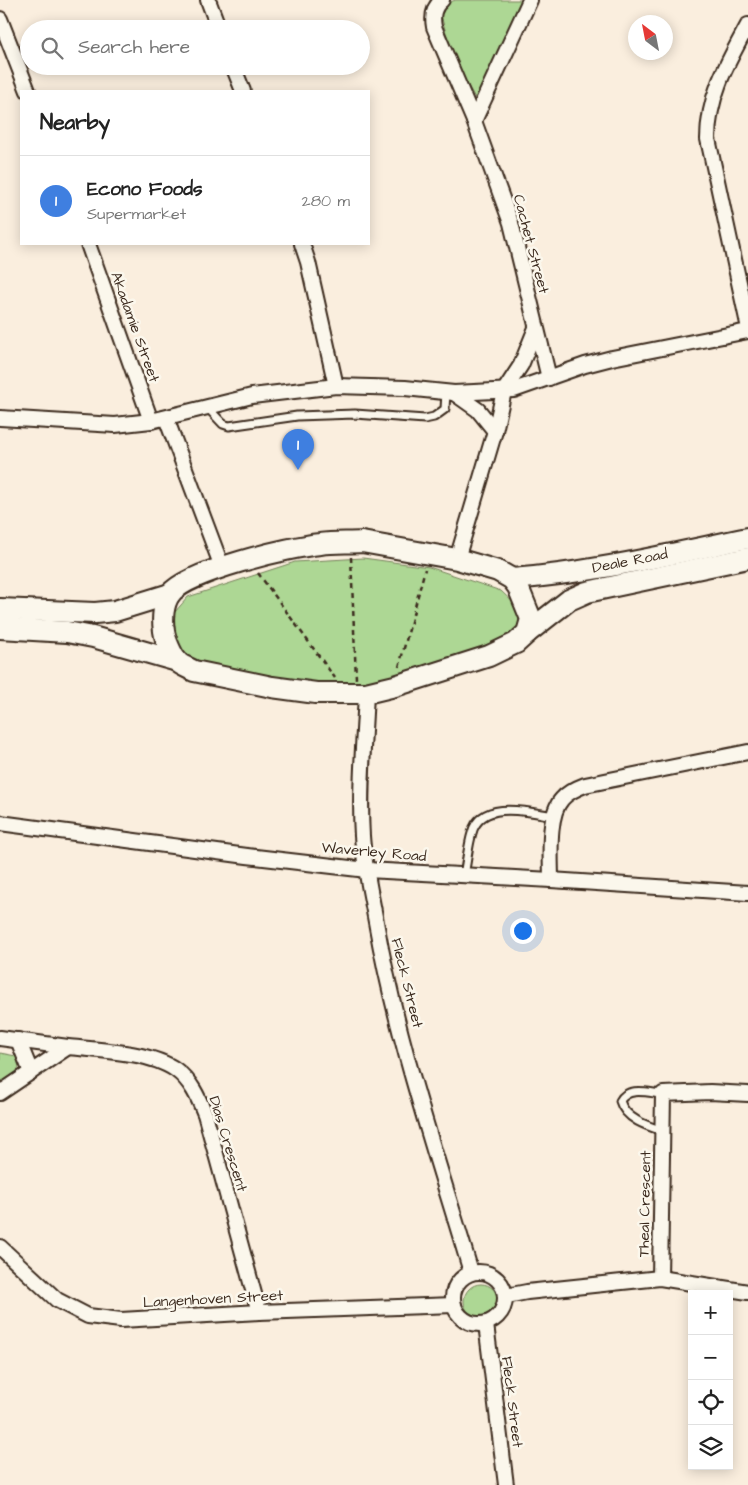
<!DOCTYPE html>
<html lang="en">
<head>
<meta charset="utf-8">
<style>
	:root { --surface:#fff; --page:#f6f6f6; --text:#222; --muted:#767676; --line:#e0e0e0; --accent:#c8321e }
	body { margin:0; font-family:"Architects Daughter",sans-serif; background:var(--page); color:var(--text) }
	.controls { position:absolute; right:15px; bottom:15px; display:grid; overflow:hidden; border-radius:0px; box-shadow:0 2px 12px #0003 }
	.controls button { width:45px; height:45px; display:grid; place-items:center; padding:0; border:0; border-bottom:1px solid var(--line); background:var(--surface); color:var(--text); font:25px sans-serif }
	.compass { position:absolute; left:628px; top:15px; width:45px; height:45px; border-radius:50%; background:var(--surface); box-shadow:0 2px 12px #0003; rotate:328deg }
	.you { position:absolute; left:522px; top:930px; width:18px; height:18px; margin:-12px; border:4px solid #fff; border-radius:50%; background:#1a73e8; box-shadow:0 0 0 8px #1a73e833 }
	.badge { display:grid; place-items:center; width:32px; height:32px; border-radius:50%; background:var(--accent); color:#fff; font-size:16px; font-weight:700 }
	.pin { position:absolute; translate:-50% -41px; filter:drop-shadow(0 1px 2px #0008) }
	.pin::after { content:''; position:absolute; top:26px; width:18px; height:15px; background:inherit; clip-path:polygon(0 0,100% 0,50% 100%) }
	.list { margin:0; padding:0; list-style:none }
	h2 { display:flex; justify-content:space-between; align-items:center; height:65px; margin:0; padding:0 20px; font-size:21px }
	h2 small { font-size:16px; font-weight:400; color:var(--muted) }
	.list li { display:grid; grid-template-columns:32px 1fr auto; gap:15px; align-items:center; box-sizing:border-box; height:90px; padding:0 20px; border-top:1px solid var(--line) }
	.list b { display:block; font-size:19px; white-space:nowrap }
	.list p { margin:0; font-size:16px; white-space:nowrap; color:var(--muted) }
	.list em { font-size:16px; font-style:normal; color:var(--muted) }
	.icon { flex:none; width:28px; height:28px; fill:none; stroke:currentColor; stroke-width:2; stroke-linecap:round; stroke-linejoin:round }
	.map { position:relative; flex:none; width:748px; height:1485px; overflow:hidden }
	.search { position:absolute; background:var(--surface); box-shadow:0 2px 12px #0003; left:20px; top:20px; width:350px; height:55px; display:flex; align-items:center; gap:12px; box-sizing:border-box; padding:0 18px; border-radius:28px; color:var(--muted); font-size:19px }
	.panel { position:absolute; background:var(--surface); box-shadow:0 2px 12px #0003; left:20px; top:90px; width:350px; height:155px; border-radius:0px }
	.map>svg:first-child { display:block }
	.green { fill:#add794; stroke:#748059 }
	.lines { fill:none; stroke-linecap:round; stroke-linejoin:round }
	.lane-casing { stroke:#3b2a1e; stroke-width:11 }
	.street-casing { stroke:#3b2a1e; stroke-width:18 }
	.secondary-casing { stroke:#3b2a1e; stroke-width:24 }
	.path { stroke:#3b2a1e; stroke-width:2.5; stroke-dasharray:5 4; stroke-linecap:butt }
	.lane { stroke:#fbf7ec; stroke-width:7 }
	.street { stroke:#fbf7ec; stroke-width:14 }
	.secondary { stroke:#fbf7ec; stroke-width:20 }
	.labels { text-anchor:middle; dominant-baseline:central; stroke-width:5; stroke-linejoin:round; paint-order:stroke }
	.street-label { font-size:15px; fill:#3b2a1e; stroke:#fbf7ec }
</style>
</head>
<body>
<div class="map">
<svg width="748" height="1485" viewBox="0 0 748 1485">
	<rect width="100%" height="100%" fill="#faeede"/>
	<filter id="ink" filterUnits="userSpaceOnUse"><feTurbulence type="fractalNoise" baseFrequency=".02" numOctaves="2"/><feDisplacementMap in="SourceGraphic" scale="10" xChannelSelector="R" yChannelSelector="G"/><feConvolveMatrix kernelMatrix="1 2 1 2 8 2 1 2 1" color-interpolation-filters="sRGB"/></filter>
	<g filter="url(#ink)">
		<g class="green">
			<path d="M456 0H521L483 97 475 98C461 75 446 38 440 11L449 2Z"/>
			<polygon points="363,558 429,567 501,591 517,606 520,630 503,650 339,691 203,670 183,657 174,634 174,613 188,597 295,562"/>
			<polygon points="0,1053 16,1056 19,1067 12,1080 0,1087"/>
			<circle cx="481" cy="1301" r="17"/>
		</g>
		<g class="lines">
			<g class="lane-casing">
				<g id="lane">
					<polyline points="207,407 223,424 229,426 297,416 355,414 425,419 434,417 445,409 446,392"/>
					<path d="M464 875C467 861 468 846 472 833 481 799 529 812 554 816"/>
					<path d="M663 1131C647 1126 625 1119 620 1101 628 1086 649 1093 663 1094"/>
				</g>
			</g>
			<g class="street-casing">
				<g id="street">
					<polyline points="208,0 219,29"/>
					<path d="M442 0C433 7 432 16 434 27L474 121 511 223 549 378"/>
					<polyline points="0,19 28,91"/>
					<path d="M748 25C728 62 708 95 708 139L748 324"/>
					<polyline points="233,66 243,91"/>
					<polyline points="474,121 530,0"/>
					<polyline points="88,244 151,421"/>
					<polyline points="302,244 308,262 336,386"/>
					<polyline points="454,393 478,410 495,431"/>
					<polyline points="0,418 115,425 151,421 252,396 336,386 405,388 454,393 514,390 585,365 612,358 748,331"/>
					<polyline points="166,418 222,567"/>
					<polyline points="457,559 495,431 504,391 521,365 536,328"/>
					<path d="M366 693C364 740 359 789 362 836 364 865 371 894 376 922 397 1041 437 1157 471 1272"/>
					<polyline points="0,823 247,856 367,870 551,880 748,893"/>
					<path d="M551 880C551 859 547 815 562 799 567 793 577 788 585 785L748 752"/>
					<path d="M0 1038C23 1041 45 1044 68 1047 99 1050 151 1052 176 1070 191 1081 198 1097 205 1114L259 1312"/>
					<polyline points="18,1040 31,1072"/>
					<polyline points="0,1093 68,1047"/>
					<polyline points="0,1247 57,1300 88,1316 121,1320 259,1312 454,1305"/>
					<circle cx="479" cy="1298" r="26"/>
					<polyline points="660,1278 663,1094 710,1092 748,1094"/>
					<polyline points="506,1296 527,1292 660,1278 748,1292"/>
					<polyline points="486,1324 506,1485"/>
				</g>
			</g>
			<g class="secondary-casing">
				<g id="secondary">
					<path d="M362 542 457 559 498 571 512 579 518 587 531 619 527 633 516 643 489 656 395 686 366 693H316L272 687 194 671C189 668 182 666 178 662 172 656 165 639 164 631 162 619 163 604 170 594 188 571 290 547 320 544 334 542 348 543 362 542Z"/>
					<path d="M512 579C591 573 670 554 748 538"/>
					<polyline points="0,609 95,613 115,611 170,594"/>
					<polyline points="0,628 67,632 93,637 177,661"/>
					<polyline points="527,633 569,600 587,592 748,558"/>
				</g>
			</g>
			<g class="path">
				<polyline points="351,557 356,679"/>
				<polyline points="258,573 335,678"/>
				<polyline points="399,667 425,569"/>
			</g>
			<use href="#lane" class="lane"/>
			<use href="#street" class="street"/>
			<use href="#secondary" class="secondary"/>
		</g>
	</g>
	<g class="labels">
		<g class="street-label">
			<text transform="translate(531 244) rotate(75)">Cachet Street</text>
			<text transform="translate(135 327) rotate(70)">Akadamie Street</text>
			<text transform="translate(630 561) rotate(-11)">Deale Road</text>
			<text transform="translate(374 852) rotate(5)">Waverley Road</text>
			<text transform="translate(407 983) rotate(76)">Fleck Street</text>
			<text transform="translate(228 1144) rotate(73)">Dias Crescent</text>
			<text transform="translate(645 1204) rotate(-89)">Theal Crescent</text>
			<text transform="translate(213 1299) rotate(-3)">Langenhoven Street</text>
			<text transform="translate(512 1402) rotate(83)">Fleck Street</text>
		</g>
	</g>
</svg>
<div class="controls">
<button>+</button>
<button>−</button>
<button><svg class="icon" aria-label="locate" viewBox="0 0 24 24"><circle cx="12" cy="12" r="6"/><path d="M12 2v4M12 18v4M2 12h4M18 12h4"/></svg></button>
<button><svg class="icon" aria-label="layers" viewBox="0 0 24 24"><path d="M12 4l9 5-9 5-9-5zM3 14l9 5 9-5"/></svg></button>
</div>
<svg class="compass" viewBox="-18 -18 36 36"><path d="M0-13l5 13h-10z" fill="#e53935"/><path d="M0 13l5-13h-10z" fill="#767676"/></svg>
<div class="you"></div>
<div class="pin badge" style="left:298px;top:470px;background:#3f7fe0">1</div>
<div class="search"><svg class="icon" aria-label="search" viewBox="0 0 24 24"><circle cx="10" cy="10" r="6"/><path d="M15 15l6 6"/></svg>Search here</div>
<section class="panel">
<h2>Nearby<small></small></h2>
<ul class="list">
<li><span class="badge" style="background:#3f7fe0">1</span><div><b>Econo Foods</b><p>Supermarket</p></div><em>280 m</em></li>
</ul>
</section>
</div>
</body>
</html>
